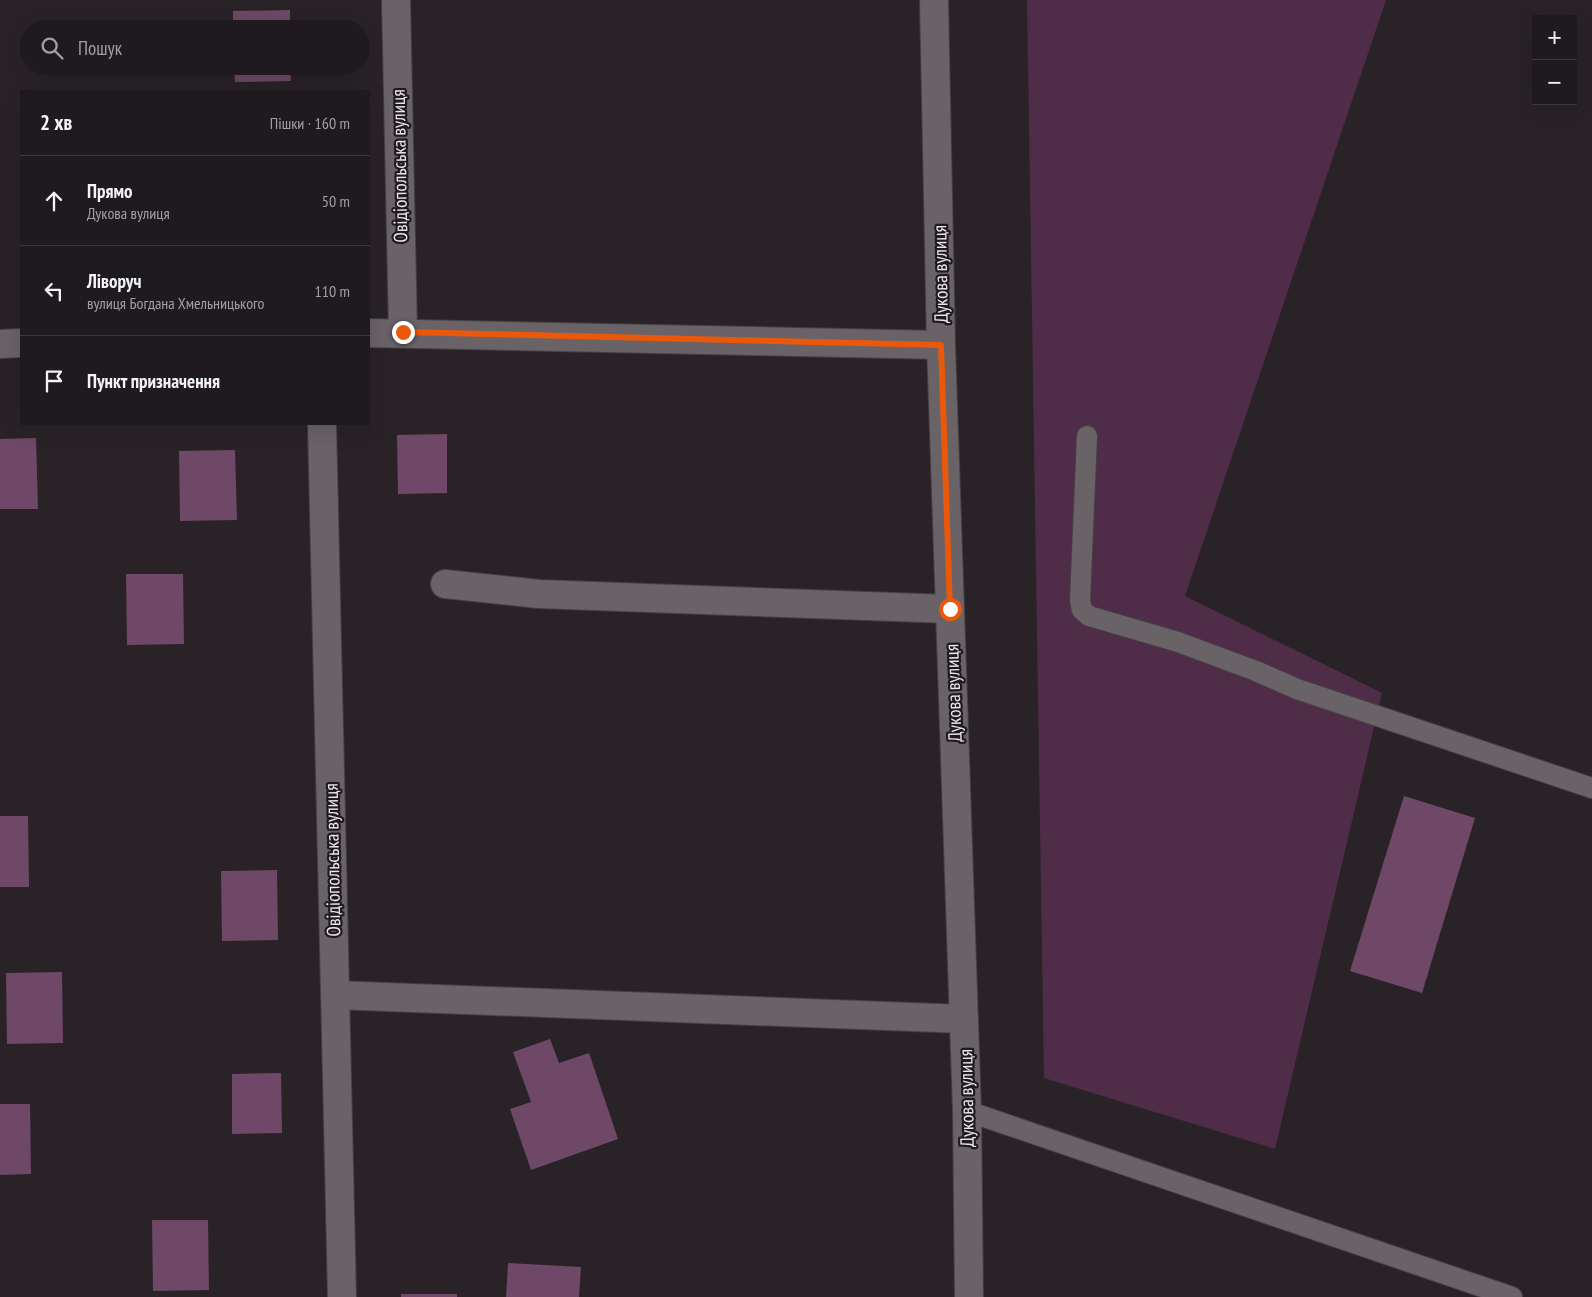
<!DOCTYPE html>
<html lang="uk">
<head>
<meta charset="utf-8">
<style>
	:root { --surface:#1f1a1e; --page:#2c272b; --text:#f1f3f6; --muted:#a1a1a4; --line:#3c383c }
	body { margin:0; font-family:"PT Sans Narrow",sans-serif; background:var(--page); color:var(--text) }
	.controls { position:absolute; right:15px; top:15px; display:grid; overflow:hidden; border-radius:0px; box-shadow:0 5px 20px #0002 }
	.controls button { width:45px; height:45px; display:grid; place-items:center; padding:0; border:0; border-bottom:1px solid var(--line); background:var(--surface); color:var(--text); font:25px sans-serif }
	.stop { position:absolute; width:15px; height:15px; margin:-11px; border:4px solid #ea580c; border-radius:50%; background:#fff }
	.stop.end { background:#ea580c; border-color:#fff; box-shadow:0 1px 5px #0008 }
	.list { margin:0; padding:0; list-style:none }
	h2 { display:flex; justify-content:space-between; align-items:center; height:65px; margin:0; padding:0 20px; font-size:21px }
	h2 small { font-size:16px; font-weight:400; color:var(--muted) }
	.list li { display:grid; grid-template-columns:32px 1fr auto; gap:15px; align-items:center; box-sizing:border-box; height:90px; padding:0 20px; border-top:1px solid var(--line) }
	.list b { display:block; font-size:19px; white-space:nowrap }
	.list p { margin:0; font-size:16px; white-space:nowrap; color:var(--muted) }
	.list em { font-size:16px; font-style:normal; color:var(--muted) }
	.icon { flex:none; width:28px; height:28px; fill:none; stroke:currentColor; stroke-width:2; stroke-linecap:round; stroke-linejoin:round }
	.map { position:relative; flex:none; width:1592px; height:1297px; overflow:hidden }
	.search { position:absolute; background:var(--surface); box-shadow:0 5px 20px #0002; left:20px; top:20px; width:350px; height:55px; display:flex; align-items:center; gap:12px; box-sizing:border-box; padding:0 18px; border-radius:28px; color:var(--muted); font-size:19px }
	.panel { position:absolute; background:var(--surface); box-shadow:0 5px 20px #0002; left:20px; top:90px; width:350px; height:335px; border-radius:0px }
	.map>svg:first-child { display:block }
	.green { fill:#4f2c48 }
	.building { fill:#6e4866 }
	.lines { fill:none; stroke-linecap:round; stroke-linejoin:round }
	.service-casing { stroke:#464044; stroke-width:22 }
	.minor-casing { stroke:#464044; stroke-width:30 }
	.tertiary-casing { stroke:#464044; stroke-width:30 }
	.service { stroke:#696267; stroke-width:20 }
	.minor { stroke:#696267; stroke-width:28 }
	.tertiary { stroke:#696267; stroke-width:28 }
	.route { stroke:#ea580c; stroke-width:6 }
	.labels { text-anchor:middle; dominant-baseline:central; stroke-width:4.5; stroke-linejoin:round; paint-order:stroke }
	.street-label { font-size:19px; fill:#e9e5e8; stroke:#1f1a1e }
</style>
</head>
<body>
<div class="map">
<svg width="1592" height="1297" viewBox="0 0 1592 1297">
	<rect width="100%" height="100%" fill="#292328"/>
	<polygon class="green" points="1027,0 1386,0 1185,596 1382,693 1275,1149 1044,1078"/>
	<g class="building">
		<polygon points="290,10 290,29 233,29 233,11"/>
		<polygon points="234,66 290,66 291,81 235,82"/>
		<polygon points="447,434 447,493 398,494 397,435"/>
		<polygon points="36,438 38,509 0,509 0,439"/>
		<polygon points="235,450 237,520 180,521 179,451"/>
		<polygon points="126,574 183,574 184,644 127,645"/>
		<polygon points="1404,796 1475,818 1422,993 1350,971"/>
		<polygon points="0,816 28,816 29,887 0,887"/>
		<polygon points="277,870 278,940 222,941 221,871"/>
		<polygon points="62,972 63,1043 7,1044 6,973"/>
		<polygon points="550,1039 559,1063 589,1053 618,1139 531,1170 510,1109 531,1102 513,1052"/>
		<polygon points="281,1073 282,1133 232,1134 232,1074"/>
		<polygon points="0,1104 30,1104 31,1174 0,1175"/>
		<polygon points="152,1220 208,1220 209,1290 153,1291"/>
		<polygon points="508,1263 581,1267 579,1297 506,1297"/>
		<rect x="401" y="1294" width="56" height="3"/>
	</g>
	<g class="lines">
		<g class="service-casing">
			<g id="service">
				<polyline points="1087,436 1080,601 1082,610 1089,616 1178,642 1256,671 1297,689 1592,788"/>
				<polyline points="967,1111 1512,1297"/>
			</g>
		</g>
		<g class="minor-casing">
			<g id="minor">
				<polyline points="396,0 403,333"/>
				<polyline points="369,333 941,345"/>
				<polyline points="0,344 21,343"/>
				<polyline points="322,424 342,1297"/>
				<polyline points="445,584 539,594 950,609"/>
				<polyline points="335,995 964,1019"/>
			</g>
		</g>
		<g class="tertiary-casing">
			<polyline id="tertiary" points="934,0 941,345 967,1111 969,1297"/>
		</g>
		<use href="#service" class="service"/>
		<use href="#minor" class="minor"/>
		<use href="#tertiary" class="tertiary"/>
	</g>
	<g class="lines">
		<polyline class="route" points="403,332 941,345 950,609"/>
	</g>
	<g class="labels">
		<g class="street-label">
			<text transform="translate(399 166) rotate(-91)">Овідіопольська вулиця</text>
			<text transform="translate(940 274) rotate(-91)">Дукова вулиця</text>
			<text transform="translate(953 693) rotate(-92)">Дукова вулиця</text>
			<text transform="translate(332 860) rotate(-91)">Овідіопольська вулиця</text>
			<text transform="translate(966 1098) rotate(-91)">Дукова вулиця</text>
		</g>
	</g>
</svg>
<div class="controls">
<button>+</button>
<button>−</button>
</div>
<div class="stop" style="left:950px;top:609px"></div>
<div class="stop end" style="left:403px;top:332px"></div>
<div class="search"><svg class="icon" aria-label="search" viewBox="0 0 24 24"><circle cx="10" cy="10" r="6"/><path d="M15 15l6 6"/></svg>Пошук</div>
<section class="panel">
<h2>2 хв<small>Пішки · 160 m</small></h2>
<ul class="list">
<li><svg class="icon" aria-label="ahead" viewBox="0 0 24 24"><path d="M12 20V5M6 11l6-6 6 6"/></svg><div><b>Прямо</b><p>Дукова вулиця</p></div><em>50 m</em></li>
<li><svg class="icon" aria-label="left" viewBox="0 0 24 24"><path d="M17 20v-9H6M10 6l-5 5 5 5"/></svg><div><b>Ліворуч</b><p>вулиця Богдана Хмельницького</p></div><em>110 m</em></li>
<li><svg class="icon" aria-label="arrive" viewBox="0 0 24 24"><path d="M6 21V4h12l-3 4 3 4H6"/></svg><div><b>Пункт призначення</b></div></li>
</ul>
</section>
</div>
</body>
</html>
